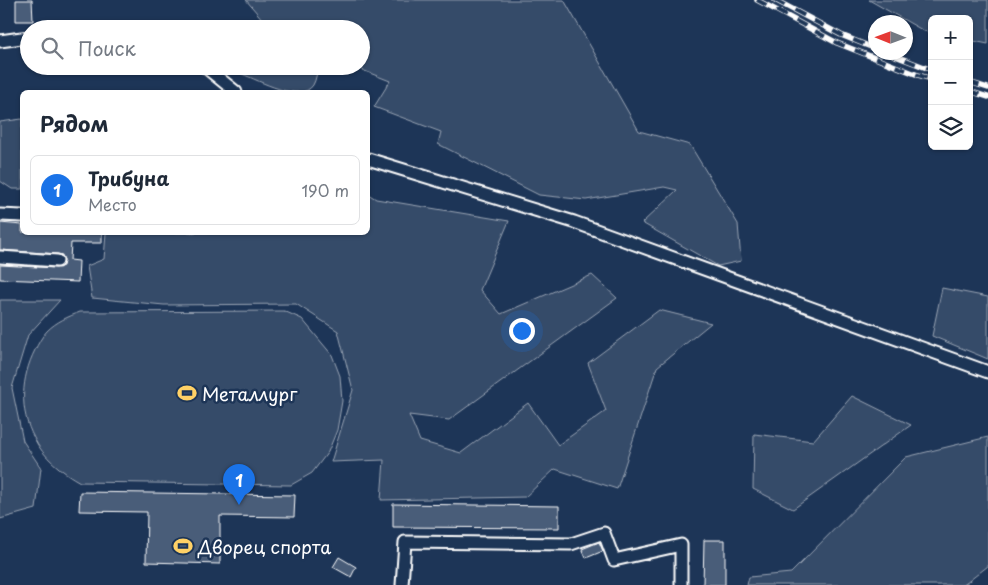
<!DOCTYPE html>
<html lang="ru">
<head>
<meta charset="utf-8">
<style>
	:root { --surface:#fff; --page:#f2f2f3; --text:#1f2937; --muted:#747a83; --line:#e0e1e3; --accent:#1a73e8 }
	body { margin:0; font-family:"Playpen Sans",sans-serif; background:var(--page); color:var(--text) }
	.controls { position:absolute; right:15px; top:15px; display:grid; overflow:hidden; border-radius:8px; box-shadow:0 1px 4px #0004 }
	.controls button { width:45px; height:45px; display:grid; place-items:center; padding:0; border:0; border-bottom:1px solid var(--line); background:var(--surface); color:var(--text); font:25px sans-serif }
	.compass { position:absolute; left:868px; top:15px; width:45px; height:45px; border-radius:50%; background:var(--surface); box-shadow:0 1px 4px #0004; rotate:271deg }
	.you { position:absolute; left:521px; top:330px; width:18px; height:18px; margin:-12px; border:4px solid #fff; border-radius:50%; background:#1a73e8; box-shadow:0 0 0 8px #1a73e833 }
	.badge { display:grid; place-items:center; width:32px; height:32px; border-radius:50%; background:var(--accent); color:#fff; font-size:16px; font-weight:700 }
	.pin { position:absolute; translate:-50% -41px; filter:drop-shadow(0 1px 2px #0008) }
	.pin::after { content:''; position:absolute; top:26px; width:18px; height:15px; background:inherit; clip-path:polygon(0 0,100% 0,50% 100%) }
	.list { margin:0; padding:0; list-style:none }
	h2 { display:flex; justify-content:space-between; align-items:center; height:65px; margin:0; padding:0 20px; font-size:21px }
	h2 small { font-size:16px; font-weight:400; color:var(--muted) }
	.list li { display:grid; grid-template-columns:32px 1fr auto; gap:15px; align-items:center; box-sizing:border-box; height:70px; margin:0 10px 10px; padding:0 10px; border:1px solid var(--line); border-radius:8px }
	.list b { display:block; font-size:19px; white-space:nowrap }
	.list p { margin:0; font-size:16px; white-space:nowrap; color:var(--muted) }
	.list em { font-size:16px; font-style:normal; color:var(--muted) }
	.icon { flex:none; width:28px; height:28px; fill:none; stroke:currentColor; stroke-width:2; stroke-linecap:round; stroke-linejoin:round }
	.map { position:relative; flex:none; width:988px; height:585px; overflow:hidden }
	.search { position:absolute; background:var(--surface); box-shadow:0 1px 4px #0004; left:20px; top:20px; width:350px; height:55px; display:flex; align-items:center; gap:12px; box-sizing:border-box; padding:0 18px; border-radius:28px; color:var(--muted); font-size:19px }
	.panel { position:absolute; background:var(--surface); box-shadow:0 1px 4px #0004; left:20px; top:90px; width:350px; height:145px; border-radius:8px }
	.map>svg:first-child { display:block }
	.green { fill:#364b69; stroke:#9aa5b4 }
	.building { fill:#4a5d79; stroke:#fff }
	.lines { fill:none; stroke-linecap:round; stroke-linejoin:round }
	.minor-casing { stroke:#fff; stroke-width:15 }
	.minor { stroke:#1d3557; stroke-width:11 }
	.rail-casing { stroke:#fff; stroke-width:5.5 }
	.rail { stroke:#1d3557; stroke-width:4; stroke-dasharray:11; stroke-linecap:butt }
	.labels { text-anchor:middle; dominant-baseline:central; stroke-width:5; stroke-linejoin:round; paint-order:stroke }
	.poi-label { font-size:18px; fill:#fff; stroke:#1d3557; text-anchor:start }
</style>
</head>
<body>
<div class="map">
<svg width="988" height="585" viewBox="0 0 988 585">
	<rect width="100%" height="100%" fill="#1d3557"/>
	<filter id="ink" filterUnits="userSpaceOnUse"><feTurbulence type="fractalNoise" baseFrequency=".02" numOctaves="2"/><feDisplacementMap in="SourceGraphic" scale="10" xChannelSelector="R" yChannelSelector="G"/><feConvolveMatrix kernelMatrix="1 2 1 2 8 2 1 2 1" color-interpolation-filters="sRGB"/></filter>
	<g filter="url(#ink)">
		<g class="green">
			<polygon points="246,0 564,0 639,131 690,145 738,224 741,261 718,266 642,223 677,190 664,187 586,200 539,195 438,144 441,132 374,107 390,81 352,66 361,66 361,29 259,29 263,20"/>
			<polygon points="869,0 988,0 988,44 969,40 969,19 932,19 932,33 924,31"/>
			<path d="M245 66H318C317 72 316 80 313 85 301 104 258 80 242 74Z"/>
			<polygon points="22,119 22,189 12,189 0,181 0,122"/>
			<polygon points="368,194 376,199 509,221 480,290 501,314 592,275 617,298 449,420 409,415 420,441 461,453 528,403 558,445 606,411 588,363 659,310 711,323 657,367 617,489 555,469 525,497 381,500 384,460 331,462 353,390 338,331 296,304 164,305 92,298 87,266 104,259 106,233 368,232"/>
			<polygon points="942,288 988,297 988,359 932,336"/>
			<polygon points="0,300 60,300 28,335 12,388 23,441 41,468 36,509 0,519"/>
			<path d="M284 311 302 319 332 355 340 376 342 401 337 430 328 452 312 473 291 485 80 482C62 472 43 457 34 438 19 410 21 378 35 350 38 344 42 336 47 331 57 321 68 317 80 312Z"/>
			<polygon points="852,396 911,425 793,509 753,489 754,434 813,441"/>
			<polygon points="988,437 988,566 965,584 961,585 747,585 749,577 791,573 906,457"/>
		</g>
		<g class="building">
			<polygon points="16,0 32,0 33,21 16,21"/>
			<polygon points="0,223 22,225 22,232 102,232 102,243 71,243 70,260 79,261 78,282 0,279 0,265 56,268 63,266 64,261 62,255 58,254 0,250"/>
			<polygon points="80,492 295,495 294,517 220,516 220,564 146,562 147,512 79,511"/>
			<polygon points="393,504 559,506 559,528 393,527"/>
			<polygon points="704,540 725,540 725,585 703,585"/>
			<polygon points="599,542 603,551 586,558 582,549"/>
			<polygon points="339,557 356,567 351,577 333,567"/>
		</g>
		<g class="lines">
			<g class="minor-casing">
				<g id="minor">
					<polyline points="0,41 29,37"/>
					<polyline points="204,66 236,92"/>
					<polyline points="368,159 574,222 988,372"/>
					<polyline points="0,215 22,216"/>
					<polyline points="0,257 57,261"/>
					<polyline points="402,585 405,542 571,544 604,533 614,560 681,545 681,585"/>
				</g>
			</g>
			<use href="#minor" class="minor"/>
			<g class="rail-casing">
				<g id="rail">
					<polyline points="757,0 837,43 918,75 932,79"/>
					<polyline points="775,0 841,35 876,49"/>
					<polyline points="885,52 932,70"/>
					<polyline points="969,82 988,88"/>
					<polyline points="969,91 988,97"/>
				</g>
			</g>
			<use href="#rail" class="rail"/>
		</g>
	</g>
	<defs>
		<g id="stadium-bare" transform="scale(1.5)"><path d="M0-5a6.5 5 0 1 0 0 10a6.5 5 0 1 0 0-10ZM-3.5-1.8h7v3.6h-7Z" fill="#ffd166" stroke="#1d3557" stroke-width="2.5" paint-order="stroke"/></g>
	</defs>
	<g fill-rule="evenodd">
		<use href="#stadium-bare" x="187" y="393"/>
		<use href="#stadium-bare" x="183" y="546"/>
	</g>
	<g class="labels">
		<g class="poi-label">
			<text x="202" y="393">Металлург</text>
			<text x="198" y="546">Дворец спорта</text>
		</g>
	</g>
</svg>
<div class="controls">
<button>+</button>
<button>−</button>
<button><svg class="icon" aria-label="layers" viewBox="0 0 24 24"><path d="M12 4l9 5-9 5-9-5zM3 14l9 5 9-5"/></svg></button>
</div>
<svg class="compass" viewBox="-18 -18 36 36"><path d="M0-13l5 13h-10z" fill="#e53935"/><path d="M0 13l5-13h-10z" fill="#747a83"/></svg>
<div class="you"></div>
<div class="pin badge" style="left:239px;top:505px">1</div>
<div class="search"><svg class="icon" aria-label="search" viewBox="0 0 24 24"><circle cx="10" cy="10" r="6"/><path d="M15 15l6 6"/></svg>Поиск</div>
<section class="panel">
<h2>Рядом<small></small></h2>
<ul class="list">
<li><span class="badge">1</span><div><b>Трибуна</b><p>Место</p></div><em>190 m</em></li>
</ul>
</section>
</div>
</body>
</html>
